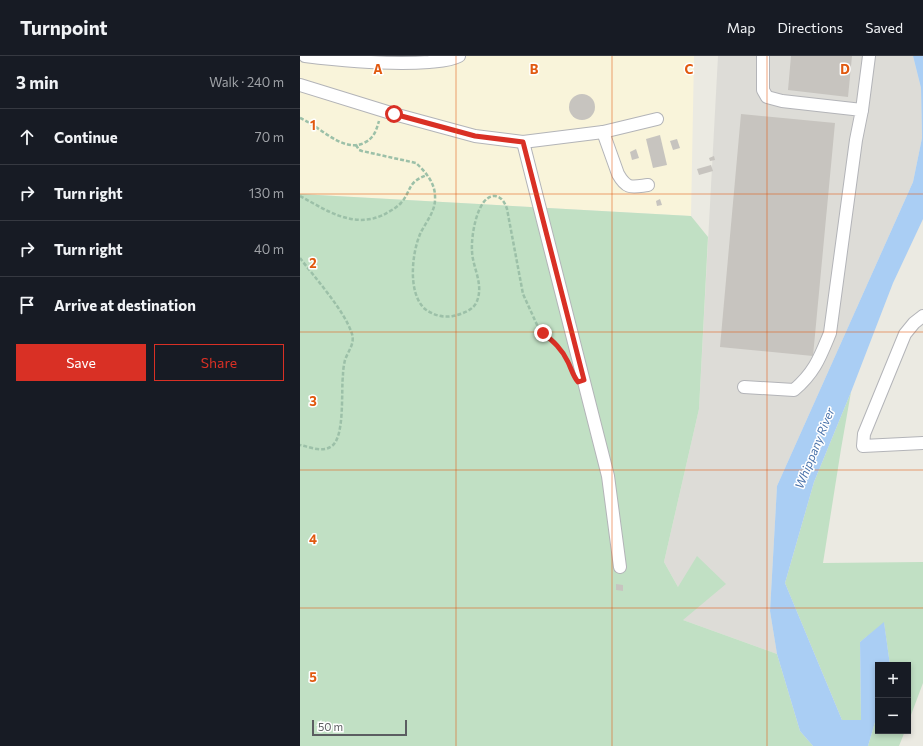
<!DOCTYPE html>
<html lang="en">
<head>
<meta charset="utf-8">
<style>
	:root { --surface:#171b24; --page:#242831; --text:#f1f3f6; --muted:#9ea1a6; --line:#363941; --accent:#d93025 }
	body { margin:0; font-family:Commissioner,sans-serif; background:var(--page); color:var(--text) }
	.controls { position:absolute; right:12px; bottom:12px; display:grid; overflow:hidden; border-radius:0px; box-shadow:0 2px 6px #0003 }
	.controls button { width:36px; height:36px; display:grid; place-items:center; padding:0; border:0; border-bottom:1px solid var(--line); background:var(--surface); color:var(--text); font:20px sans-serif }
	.scale { position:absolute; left:12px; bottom:10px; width:95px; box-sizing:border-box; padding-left:4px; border:2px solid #5b5d61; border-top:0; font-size:11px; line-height:14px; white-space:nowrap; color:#5b5d61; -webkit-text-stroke:3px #fff; paint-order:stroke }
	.stop { position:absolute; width:12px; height:12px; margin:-9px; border:3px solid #d93025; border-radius:50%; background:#fff }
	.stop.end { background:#d93025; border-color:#fff; box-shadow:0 1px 4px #0008 }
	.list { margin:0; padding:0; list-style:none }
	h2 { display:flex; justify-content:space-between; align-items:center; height:52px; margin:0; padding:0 16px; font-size:17px }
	h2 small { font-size:13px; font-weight:400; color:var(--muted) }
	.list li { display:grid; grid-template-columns:26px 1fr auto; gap:12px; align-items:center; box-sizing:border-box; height:56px; padding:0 16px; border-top:1px solid var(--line) }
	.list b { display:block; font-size:15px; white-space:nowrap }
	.list em { font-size:13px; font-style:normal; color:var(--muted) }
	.actions { display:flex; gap:8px; padding:12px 16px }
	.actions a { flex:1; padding:9px 0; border:1px solid var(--accent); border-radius:0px; text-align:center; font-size:14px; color:var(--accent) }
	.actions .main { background:var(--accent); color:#fff }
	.icon { flex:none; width:22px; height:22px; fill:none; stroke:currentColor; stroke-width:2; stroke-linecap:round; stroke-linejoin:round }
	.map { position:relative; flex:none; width:623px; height:690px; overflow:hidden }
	header { display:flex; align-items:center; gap:24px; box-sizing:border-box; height:56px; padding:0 20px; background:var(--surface); border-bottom:1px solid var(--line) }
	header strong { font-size:19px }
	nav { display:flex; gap:22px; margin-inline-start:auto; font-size:14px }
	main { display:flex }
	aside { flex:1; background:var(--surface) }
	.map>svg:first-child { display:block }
	.commercial { fill:#f9f4da }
	.industrial { fill:#dddcd7 }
	.green { fill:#c1e0c4 }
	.water { fill:#aacef4 }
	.building { fill:#c7c4bf }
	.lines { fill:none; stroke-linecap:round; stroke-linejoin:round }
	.minor-casing { stroke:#b3b4b8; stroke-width:14 }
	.path { stroke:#9cc0a8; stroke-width:2.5; stroke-dasharray:4 2; stroke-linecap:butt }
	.minor { stroke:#fff; stroke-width:12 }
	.route { stroke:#d93025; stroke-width:5 }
	.grid { fill:none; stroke:#e15910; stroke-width:1; stroke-opacity:0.55 }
	.labels { text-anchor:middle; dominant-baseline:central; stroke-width:3; stroke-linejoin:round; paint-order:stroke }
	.water-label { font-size:12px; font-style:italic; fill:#4d75ac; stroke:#fff }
	.grid-label { font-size:13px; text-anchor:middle; font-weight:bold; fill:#e15910; stroke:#fff; stroke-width:3; stroke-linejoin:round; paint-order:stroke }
</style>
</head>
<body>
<header>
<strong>Turnpoint</strong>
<nav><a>Map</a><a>Directions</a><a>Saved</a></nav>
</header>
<main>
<aside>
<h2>3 min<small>Walk · 240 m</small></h2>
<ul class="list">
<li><svg class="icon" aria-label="ahead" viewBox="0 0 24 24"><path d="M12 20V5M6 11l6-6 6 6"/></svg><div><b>Continue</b></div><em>70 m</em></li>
<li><svg class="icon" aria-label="right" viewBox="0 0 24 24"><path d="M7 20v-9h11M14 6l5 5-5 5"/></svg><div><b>Turn right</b></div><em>130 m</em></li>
<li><svg class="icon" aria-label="right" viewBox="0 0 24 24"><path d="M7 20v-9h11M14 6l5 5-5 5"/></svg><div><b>Turn right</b></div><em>40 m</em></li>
<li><svg class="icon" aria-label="arrive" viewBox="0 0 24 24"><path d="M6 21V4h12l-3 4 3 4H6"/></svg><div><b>Arrive at destination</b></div></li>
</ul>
<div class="actions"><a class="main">Save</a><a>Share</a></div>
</aside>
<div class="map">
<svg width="623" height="690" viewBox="0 0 623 690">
	<rect width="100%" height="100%" fill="#ebeae2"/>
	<polygon class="commercial" points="0,0 394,0 391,160 0,138"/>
	<polygon class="industrial" points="418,0 613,0 621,32 622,82 613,126 477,430 470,555 477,598 383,564 378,531 364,506 399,353"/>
	<g class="green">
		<polygon points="0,138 391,160 408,181 399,353 364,506 378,531 397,500 426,528 383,564 477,598 500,675 513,690 0,690"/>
		<polygon points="551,336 541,393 523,507 623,506 623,627 608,667 608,609 590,609 584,567 560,586 561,664 542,664 485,527 514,426"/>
		<polygon points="578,656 578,675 605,675 599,690 568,690"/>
	</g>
	<polygon class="water" points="613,0 623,0 623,163 593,227 551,336 514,426 485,527 542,664 561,664 560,586 584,566 590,609 578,609 578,656 568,690 513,690 500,675 477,598 470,555 477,430 613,126 622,82 621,32"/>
	<g class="building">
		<polygon points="491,0 552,0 548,41 488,34"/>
		<circle cx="282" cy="51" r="13"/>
		<polygon points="441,58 535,67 513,300 420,291"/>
		<polygon points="360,79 367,109 353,112 346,83"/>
		<polygon points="377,83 380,92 373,94 370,85"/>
		<polygon points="336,93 339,102 332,104 330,96"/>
		<polygon points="414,100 415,104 410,105 409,102"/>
		<polygon points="411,109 413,115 399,119 397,113"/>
		<polygon points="360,143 362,149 357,150 356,145"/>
		<polygon points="316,528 323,529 323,535 316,534"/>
	</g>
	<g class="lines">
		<g class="minor-casing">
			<g id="minor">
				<path d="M5 0C46 5 88 9 129 6 139 5 150 5 159 0"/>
				<polyline points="0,29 94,58 175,80 223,86 303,76 357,63"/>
				<polyline points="562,54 569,0"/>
				<path d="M303 76 318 118C327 134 332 131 348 129"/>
				<polyline points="223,86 308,420 320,511"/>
				<polyline points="623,260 614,267 605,278 564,378 563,390 623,387"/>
				<path d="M444 331 494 334C515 316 520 301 530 277L556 84 562 54 482 45 467 41 463 34V0"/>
			</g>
		</g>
		<g class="path">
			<path d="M0 62C20 70 42 97 64 87 74 82 76 75 79 65"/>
			<path d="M56 89 59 94 62 95 116 107C125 115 135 127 135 140 136 154 128 163 121 176 112 195 107 237 125 253 133 259 143 262 153 260 162 258 174 254 177 245 184 227 172 211 172 194 171 181 177 139 195 140 202 141 205 147 207 153L223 238 238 271 243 277 255 286 264 298"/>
			<path d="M0 140C26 154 53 173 83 159 89 156 96 152 101 147 112 134 107 126 127 119"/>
			<path d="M0 202C15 222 45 255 52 278 55 288 48 295 45 304 44 308 43 314 43 319 41 335 45 380 32 390 23 397 10 391 0 389"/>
		</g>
		<use href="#minor" class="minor"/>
	</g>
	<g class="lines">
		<path class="route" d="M94 58 175 80 223 86 284 324 278 326C273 320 271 312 268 306 262 293 253 285 243 277"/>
	</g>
	<path class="grid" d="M156 0V690M312 0V690M467 0V690M0 138H623M0 276H623M0 414H623M0 552H623"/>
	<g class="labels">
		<g class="water-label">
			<text transform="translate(514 392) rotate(-68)">Whippany River</text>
		</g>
	</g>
	<g class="grid-label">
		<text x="78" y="18">A</text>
		<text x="234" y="18">B</text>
		<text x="389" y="18">C</text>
		<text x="545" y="18">D</text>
		<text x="13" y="74">1</text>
		<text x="13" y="212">2</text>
		<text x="13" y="350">3</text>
		<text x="13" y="488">4</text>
		<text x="13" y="626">5</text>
	</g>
</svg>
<div class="controls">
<button>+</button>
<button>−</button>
</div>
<div class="scale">50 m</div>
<div class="stop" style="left:94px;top:58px"></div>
<div class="stop end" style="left:243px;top:277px"></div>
</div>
</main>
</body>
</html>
